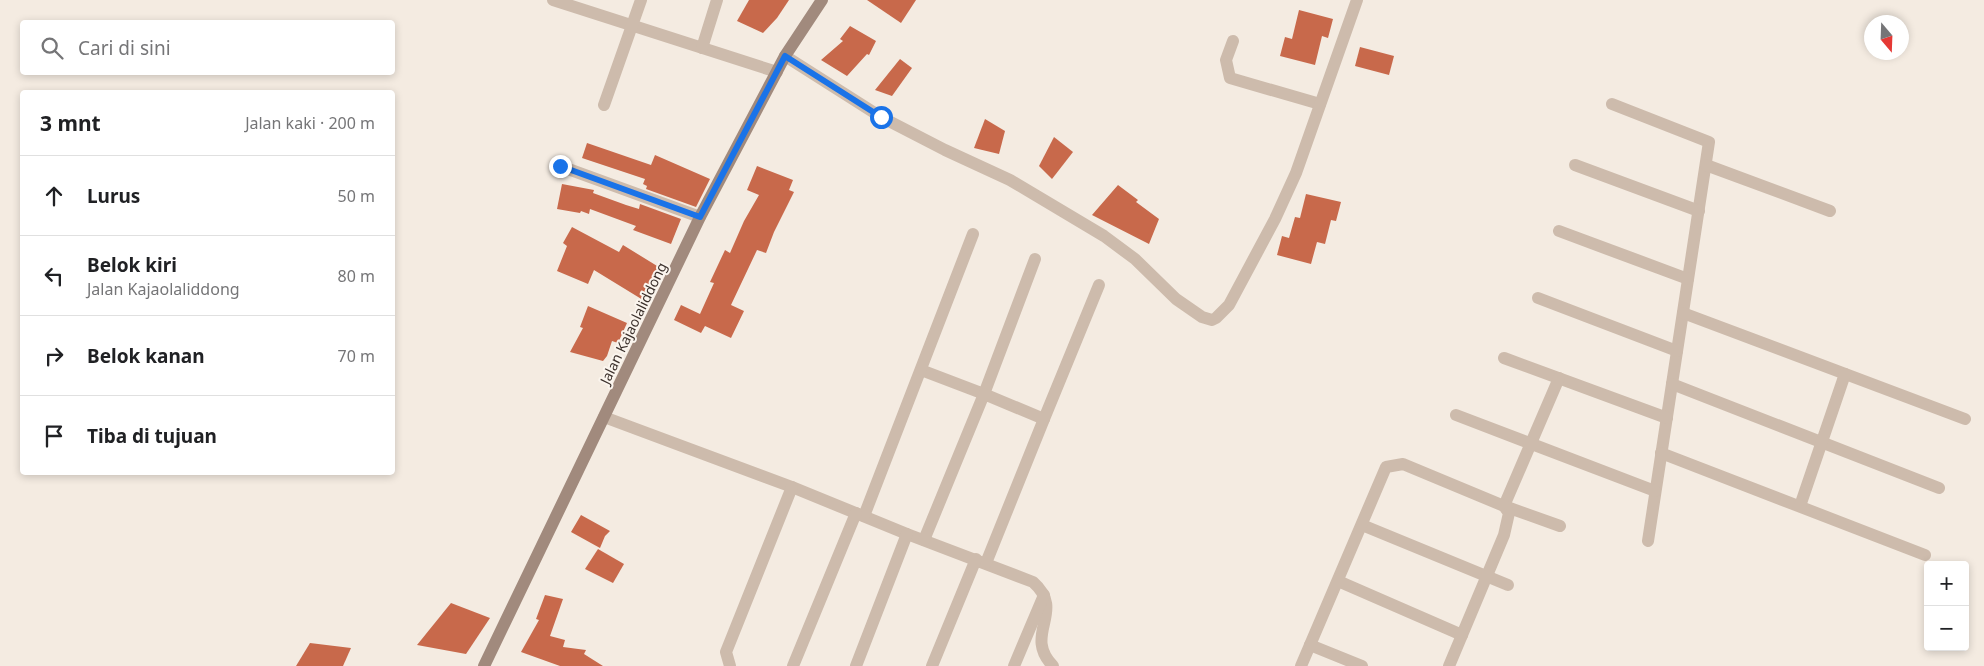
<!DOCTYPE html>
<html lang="id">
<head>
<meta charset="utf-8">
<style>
	:root { --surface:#fff; --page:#f2f2f2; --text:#202124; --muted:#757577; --line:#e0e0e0 }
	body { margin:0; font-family:"Noto Sans",sans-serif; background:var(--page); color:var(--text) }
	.controls { position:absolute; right:15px; bottom:15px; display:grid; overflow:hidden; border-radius:5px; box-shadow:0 2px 8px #0003 }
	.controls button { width:45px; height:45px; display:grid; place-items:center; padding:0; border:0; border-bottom:1px solid var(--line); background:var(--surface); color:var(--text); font:25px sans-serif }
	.compass { position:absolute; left:1864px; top:15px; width:45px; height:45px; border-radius:50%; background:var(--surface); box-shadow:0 2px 8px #0003; rotate:161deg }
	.stop { position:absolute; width:15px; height:15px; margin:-11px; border:4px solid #1a73e8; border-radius:50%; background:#fff }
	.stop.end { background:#1a73e8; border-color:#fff; box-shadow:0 1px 5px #0008 }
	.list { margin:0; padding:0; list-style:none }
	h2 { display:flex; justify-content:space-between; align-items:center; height:65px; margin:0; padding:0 20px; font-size:21px }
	h2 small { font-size:16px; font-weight:400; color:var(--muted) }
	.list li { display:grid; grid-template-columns:32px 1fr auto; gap:15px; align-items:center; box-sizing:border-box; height:80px; padding:0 20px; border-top:1px solid var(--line) }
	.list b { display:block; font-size:19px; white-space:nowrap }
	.list p { margin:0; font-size:16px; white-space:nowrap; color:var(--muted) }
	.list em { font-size:16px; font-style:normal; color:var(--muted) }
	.icon { flex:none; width:28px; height:28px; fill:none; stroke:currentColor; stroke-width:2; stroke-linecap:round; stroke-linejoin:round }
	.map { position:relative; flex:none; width:1984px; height:666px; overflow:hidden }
	.search { position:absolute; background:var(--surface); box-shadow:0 2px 8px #0003; left:20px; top:20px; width:375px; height:55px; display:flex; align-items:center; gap:12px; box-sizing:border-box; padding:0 18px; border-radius:5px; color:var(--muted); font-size:19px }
	.panel { position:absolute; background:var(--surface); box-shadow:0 2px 8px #0003; left:20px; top:90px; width:375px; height:385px; border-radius:5px }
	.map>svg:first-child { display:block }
	.building { fill:#c8694b }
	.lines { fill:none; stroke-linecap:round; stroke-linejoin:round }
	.street { stroke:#cdbbac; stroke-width:12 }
	.secondary { stroke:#a18a7d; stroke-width:12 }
	.route { stroke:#1a73e8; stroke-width:6 }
	.labels { text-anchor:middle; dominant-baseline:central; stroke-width:4; stroke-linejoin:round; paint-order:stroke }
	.street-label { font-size:14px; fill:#3b302b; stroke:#fbf5ee }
</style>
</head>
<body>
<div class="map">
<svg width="1984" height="666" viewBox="0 0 1984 666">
	<rect width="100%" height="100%" fill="#f4ebe1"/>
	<g class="building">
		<polygon points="749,0 789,0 777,18 763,33 737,21"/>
		<polygon points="867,0 916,0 901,23"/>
		<polygon points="1299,10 1333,19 1328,38 1322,36 1315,65 1280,56 1285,37 1292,39"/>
		<polygon points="850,26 876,41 869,55 867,54 847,76 821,60 843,41 840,39"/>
		<polygon points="1360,47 1394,56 1389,75 1355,66"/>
		<polygon points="900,59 912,68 892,96 875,90"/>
		<polygon points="985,119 1005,131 999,154 974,148"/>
		<polygon points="1054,137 1073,152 1052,179 1039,166"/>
		<polygon points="587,143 651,165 655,155 710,179 696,207 646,189 647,186 643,184 645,179 582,158"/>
		<polygon points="757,166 793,180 789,190 794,192 774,232 766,253 757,250 731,305 744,311 731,338 705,326 701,333 674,320 681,305 700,314 714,283 710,282 725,250 730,253 744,221 759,195 747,190"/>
		<polygon points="562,184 594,190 593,193 626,205 639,209 640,204 681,219 671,244 633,230 636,226 590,209 589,214 581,211 580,213 557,209"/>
		<polygon points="1118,185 1138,200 1136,202 1159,219 1149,244 1092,215"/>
		<polygon points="1306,194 1341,202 1336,221 1331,220 1325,244 1317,242 1311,264 1277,255 1282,236 1289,238 1295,217 1300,218"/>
		<polygon points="572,227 619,252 623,245 662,269 643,300 594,270 588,284 557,271 567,246 563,243"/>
		<polygon points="588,306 627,323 618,343 612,341 607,356 603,361 570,352 583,328 580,327"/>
		<polygon points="581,515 610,531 605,536 600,548 571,532"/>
		<polygon points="598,549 624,564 613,583 585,569"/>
		<polygon points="545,595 563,599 550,636 565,640 563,647 586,650 584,654 603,666 560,666 521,652 539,620 536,619"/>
		<polygon points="451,603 490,618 466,654 417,645"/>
		<polygon points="310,643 351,648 343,666 296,666"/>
	</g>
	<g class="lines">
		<g class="street">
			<polyline points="553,0 777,72"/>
			<polyline points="1233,41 1226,60 1230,78 1320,104"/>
			<polyline points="702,48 717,0"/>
			<polyline points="785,56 881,117 945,150 1010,180 1104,236 1135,259 1176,299 1202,317 1212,320 1216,318 1229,305 1275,219 1296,173 1357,0"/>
			<polyline points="1612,104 1709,142 1648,541"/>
			<polyline points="604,105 641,0"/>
			<polyline points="1575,165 1699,211"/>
			<polyline points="1706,165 1830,211"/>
			<polyline points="560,166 700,217"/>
			<polyline points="1559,231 1688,279"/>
			<polyline points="1538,298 1677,351"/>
			<polyline points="1683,313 1965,419"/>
			<polyline points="1504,358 1667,418"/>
			<polyline points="921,370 984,394 1035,259"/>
			<polyline points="1559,378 1504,506 1560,526"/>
			<polyline points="1672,384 1939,488"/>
			<polyline points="1456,415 1655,491"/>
			<path d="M604 417 792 487 907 534 1033 582C1067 612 1022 634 1053 666"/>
			<polyline points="1044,419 1099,285"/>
			<polyline points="1661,453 1925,555"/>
			<polyline points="1800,506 1845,374"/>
			<polyline points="864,516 973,234"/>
			<polyline points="1362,525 1508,585"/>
			<polyline points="924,540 984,394 1044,419 986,563"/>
			<polyline points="1338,581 1462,635"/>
			<polyline points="1310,645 1362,666"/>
			<polyline points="730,666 726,652 792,487"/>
			<polyline points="793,666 856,513"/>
			<polyline points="856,666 907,534"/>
			<polyline points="932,666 976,559"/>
			<polyline points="1014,666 1044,595"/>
			<polyline points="1301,666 1386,467 1403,464 1504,506 1509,513 1504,535 1449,666"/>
		</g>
		<polyline class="secondary" points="484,666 700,217 785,56 822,0"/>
	</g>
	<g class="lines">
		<polyline class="route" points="560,166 700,217 785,56 881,117"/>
	</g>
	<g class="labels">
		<g class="street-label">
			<text transform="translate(633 323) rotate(-64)">Jalan Kajaolaliddong</text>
		</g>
	</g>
</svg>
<div class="controls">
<button>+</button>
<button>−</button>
</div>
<svg class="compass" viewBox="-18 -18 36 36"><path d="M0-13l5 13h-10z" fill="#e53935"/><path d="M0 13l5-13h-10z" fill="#757577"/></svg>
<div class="stop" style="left:881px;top:117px"></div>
<div class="stop end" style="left:560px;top:166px"></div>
<div class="search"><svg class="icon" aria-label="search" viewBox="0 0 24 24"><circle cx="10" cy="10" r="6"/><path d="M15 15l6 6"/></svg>Cari di sini</div>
<section class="panel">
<h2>3 mnt<small>Jalan kaki · 200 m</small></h2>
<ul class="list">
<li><svg class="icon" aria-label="ahead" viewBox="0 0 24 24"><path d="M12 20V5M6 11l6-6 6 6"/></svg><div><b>Lurus</b></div><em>50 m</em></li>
<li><svg class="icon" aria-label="left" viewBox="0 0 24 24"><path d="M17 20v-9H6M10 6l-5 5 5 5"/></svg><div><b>Belok kiri</b><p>Jalan Kajaolaliddong</p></div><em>80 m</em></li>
<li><svg class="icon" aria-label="right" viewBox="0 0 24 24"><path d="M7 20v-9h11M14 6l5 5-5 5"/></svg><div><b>Belok kanan</b></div><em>70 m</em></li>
<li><svg class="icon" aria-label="arrive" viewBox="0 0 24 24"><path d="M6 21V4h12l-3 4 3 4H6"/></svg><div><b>Tiba di tujuan</b></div></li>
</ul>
</section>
</div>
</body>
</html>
